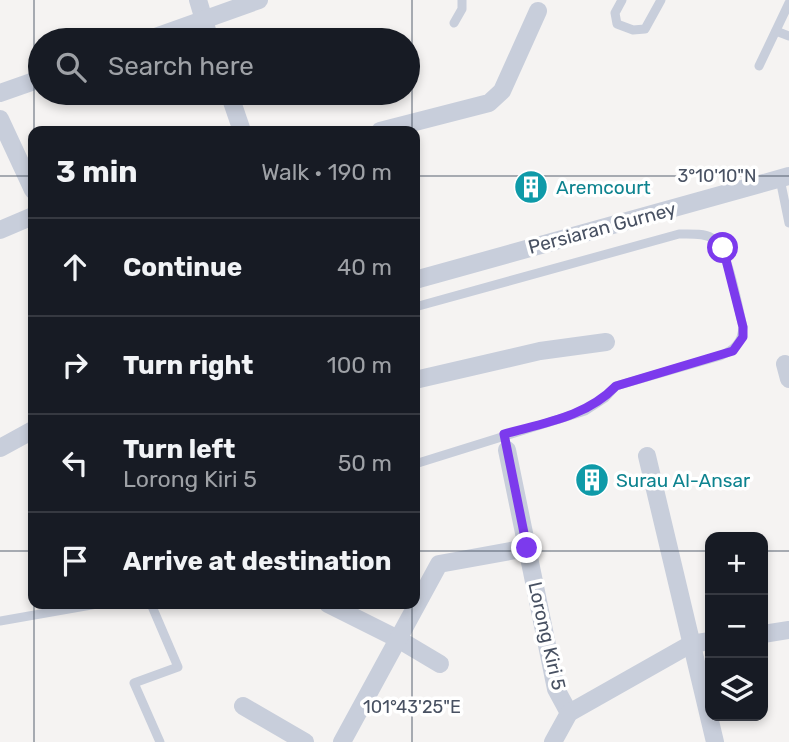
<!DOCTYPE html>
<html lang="en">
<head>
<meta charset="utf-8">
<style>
	:root { --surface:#171b24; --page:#242831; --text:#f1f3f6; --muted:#9ea1a6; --line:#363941 }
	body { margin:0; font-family:Rubik,sans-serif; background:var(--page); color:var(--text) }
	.controls { position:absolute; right:21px; bottom:21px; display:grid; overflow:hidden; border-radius:14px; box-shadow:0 4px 10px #0003 }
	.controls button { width:63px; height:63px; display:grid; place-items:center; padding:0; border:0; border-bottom:2px solid var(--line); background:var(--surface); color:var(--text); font:35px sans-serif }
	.stop { position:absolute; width:21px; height:21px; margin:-16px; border:5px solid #7c3aed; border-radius:50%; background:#fff }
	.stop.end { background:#7c3aed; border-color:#fff; box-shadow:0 2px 7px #0008 }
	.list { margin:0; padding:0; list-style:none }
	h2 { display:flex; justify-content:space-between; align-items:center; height:91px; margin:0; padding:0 28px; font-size:30px }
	h2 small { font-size:23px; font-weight:400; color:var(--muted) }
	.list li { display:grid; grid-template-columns:46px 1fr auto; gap:21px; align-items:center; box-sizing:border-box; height:98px; padding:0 28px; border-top:2px solid var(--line) }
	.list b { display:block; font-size:26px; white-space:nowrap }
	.list p { margin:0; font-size:23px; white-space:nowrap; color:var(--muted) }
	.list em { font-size:23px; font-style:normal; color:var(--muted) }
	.icon { flex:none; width:38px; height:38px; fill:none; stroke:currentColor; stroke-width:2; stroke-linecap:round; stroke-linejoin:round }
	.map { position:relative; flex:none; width:789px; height:742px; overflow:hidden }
	.search { position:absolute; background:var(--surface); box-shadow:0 4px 10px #0003; left:28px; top:28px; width:392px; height:77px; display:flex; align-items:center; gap:18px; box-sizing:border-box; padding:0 24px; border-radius:38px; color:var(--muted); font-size:26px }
	.panel { position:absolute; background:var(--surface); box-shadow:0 4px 10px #0003; left:28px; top:126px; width:392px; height:483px; border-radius:14px }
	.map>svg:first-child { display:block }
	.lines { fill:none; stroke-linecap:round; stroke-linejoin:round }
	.lane { stroke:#c8cedb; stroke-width:9 }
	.street { stroke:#c8cedb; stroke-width:18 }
	.route { stroke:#7c3aed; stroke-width:9 }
	.ticks { fill:none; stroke:#485162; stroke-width:2; stroke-opacity:0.45 }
	.labels { text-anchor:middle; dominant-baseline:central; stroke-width:7; stroke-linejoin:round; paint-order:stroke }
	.culture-label { font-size:19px; fill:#0d838f; stroke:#fff; text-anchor:start }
	.street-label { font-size:19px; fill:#485162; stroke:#fff }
	.ticks-label { font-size:18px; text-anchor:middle; fill:#485162; stroke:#fff; stroke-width:7; stroke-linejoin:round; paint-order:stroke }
</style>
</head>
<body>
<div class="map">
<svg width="789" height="742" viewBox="0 0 789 742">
	<rect width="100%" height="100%" fill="#f5f3f2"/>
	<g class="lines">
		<g class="lane">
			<polyline points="622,0 615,13 617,24 633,30 645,29 661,0"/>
			<polyline points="454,23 462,9 462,0"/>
			<polyline points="776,31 789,36"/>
			<polyline points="759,66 789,3"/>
			<polyline points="780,179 789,223"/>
			<path d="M415 307 679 234C689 234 704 233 712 238 728 246 738 308 743 327 742 343 734 350 720 356L616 386 605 398 585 411 415 464"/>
			<polyline points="151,604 178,667 134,683 160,742"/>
			<polyline points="0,621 97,604"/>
		</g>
		<g class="street">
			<polyline points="198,0 210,40"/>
			<polyline points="147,40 259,0"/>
			<polyline points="0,93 40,79"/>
			<polyline points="229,93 242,131"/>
			<polyline points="0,119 33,190"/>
			<polyline points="380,131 489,103 502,91 538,11"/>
			<polyline points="0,230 33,216"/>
			<polyline points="415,280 789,176"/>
			<polyline points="785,364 789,379"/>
			<polyline points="415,380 540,351 606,342"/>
			<polyline points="0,448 33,430"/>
			<polyline points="507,450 556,689 569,713"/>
			<polyline points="647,456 715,742"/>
			<polyline points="328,604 398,639 440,664"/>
			<polyline points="763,634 789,630"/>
			<polyline points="243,706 305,742"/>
			<polyline points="342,742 439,564 527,548"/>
			<polyline points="553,742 569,713 691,644 710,641"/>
		</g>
	</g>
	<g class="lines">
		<path class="route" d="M527 548 504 434C544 423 586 417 616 386L733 351 743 337V327L723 248"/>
	</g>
	<path class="ticks" d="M34 0V131M412 0V131M0 176H33M415 176H789M0 551H33M415 551H710M763 551H789M34 604V742M412 604V742"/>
	<defs>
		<g id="building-disc" transform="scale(1.75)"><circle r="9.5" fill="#0f9aa8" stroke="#fff"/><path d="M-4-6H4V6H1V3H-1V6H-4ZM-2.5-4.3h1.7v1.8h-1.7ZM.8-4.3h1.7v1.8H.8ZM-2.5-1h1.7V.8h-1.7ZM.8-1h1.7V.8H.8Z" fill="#fff"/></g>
	</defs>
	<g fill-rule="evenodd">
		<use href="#building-disc" x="531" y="187"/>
		<use href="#building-disc" x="592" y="480"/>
	</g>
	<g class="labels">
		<g class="culture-label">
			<text x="556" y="187">Aremcourt</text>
			<text x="616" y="480">Surau Al-Ansar</text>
		</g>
		<g class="street-label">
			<text transform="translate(602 228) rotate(-15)">Persiaran Gurney</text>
			<text transform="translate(547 636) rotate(77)">Lorong Kiri 5</text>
		</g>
	</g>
	<g class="ticks-label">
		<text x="717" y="182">3°10'10"N</text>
		<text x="412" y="713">101°43'25"E</text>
	</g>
</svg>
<div class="controls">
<button>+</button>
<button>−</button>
<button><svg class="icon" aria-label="layers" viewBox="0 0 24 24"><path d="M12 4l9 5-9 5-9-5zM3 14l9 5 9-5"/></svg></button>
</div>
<div class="stop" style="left:723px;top:248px"></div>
<div class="stop end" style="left:527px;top:548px"></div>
<div class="search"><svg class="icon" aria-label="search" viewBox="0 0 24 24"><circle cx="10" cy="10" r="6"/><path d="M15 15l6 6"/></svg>Search here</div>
<section class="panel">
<h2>3 min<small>Walk · 190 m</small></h2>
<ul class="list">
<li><svg class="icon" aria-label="ahead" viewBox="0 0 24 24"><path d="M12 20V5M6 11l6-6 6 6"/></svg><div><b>Continue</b></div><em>40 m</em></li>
<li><svg class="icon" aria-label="right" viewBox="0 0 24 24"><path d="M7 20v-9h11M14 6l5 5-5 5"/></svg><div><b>Turn right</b></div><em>100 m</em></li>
<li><svg class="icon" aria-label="left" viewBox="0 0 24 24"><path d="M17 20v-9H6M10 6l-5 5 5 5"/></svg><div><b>Turn left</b><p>Lorong Kiri 5</p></div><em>50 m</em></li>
<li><svg class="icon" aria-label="arrive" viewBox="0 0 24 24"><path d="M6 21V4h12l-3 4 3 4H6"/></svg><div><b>Arrive at destination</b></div></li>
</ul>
</section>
</div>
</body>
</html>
